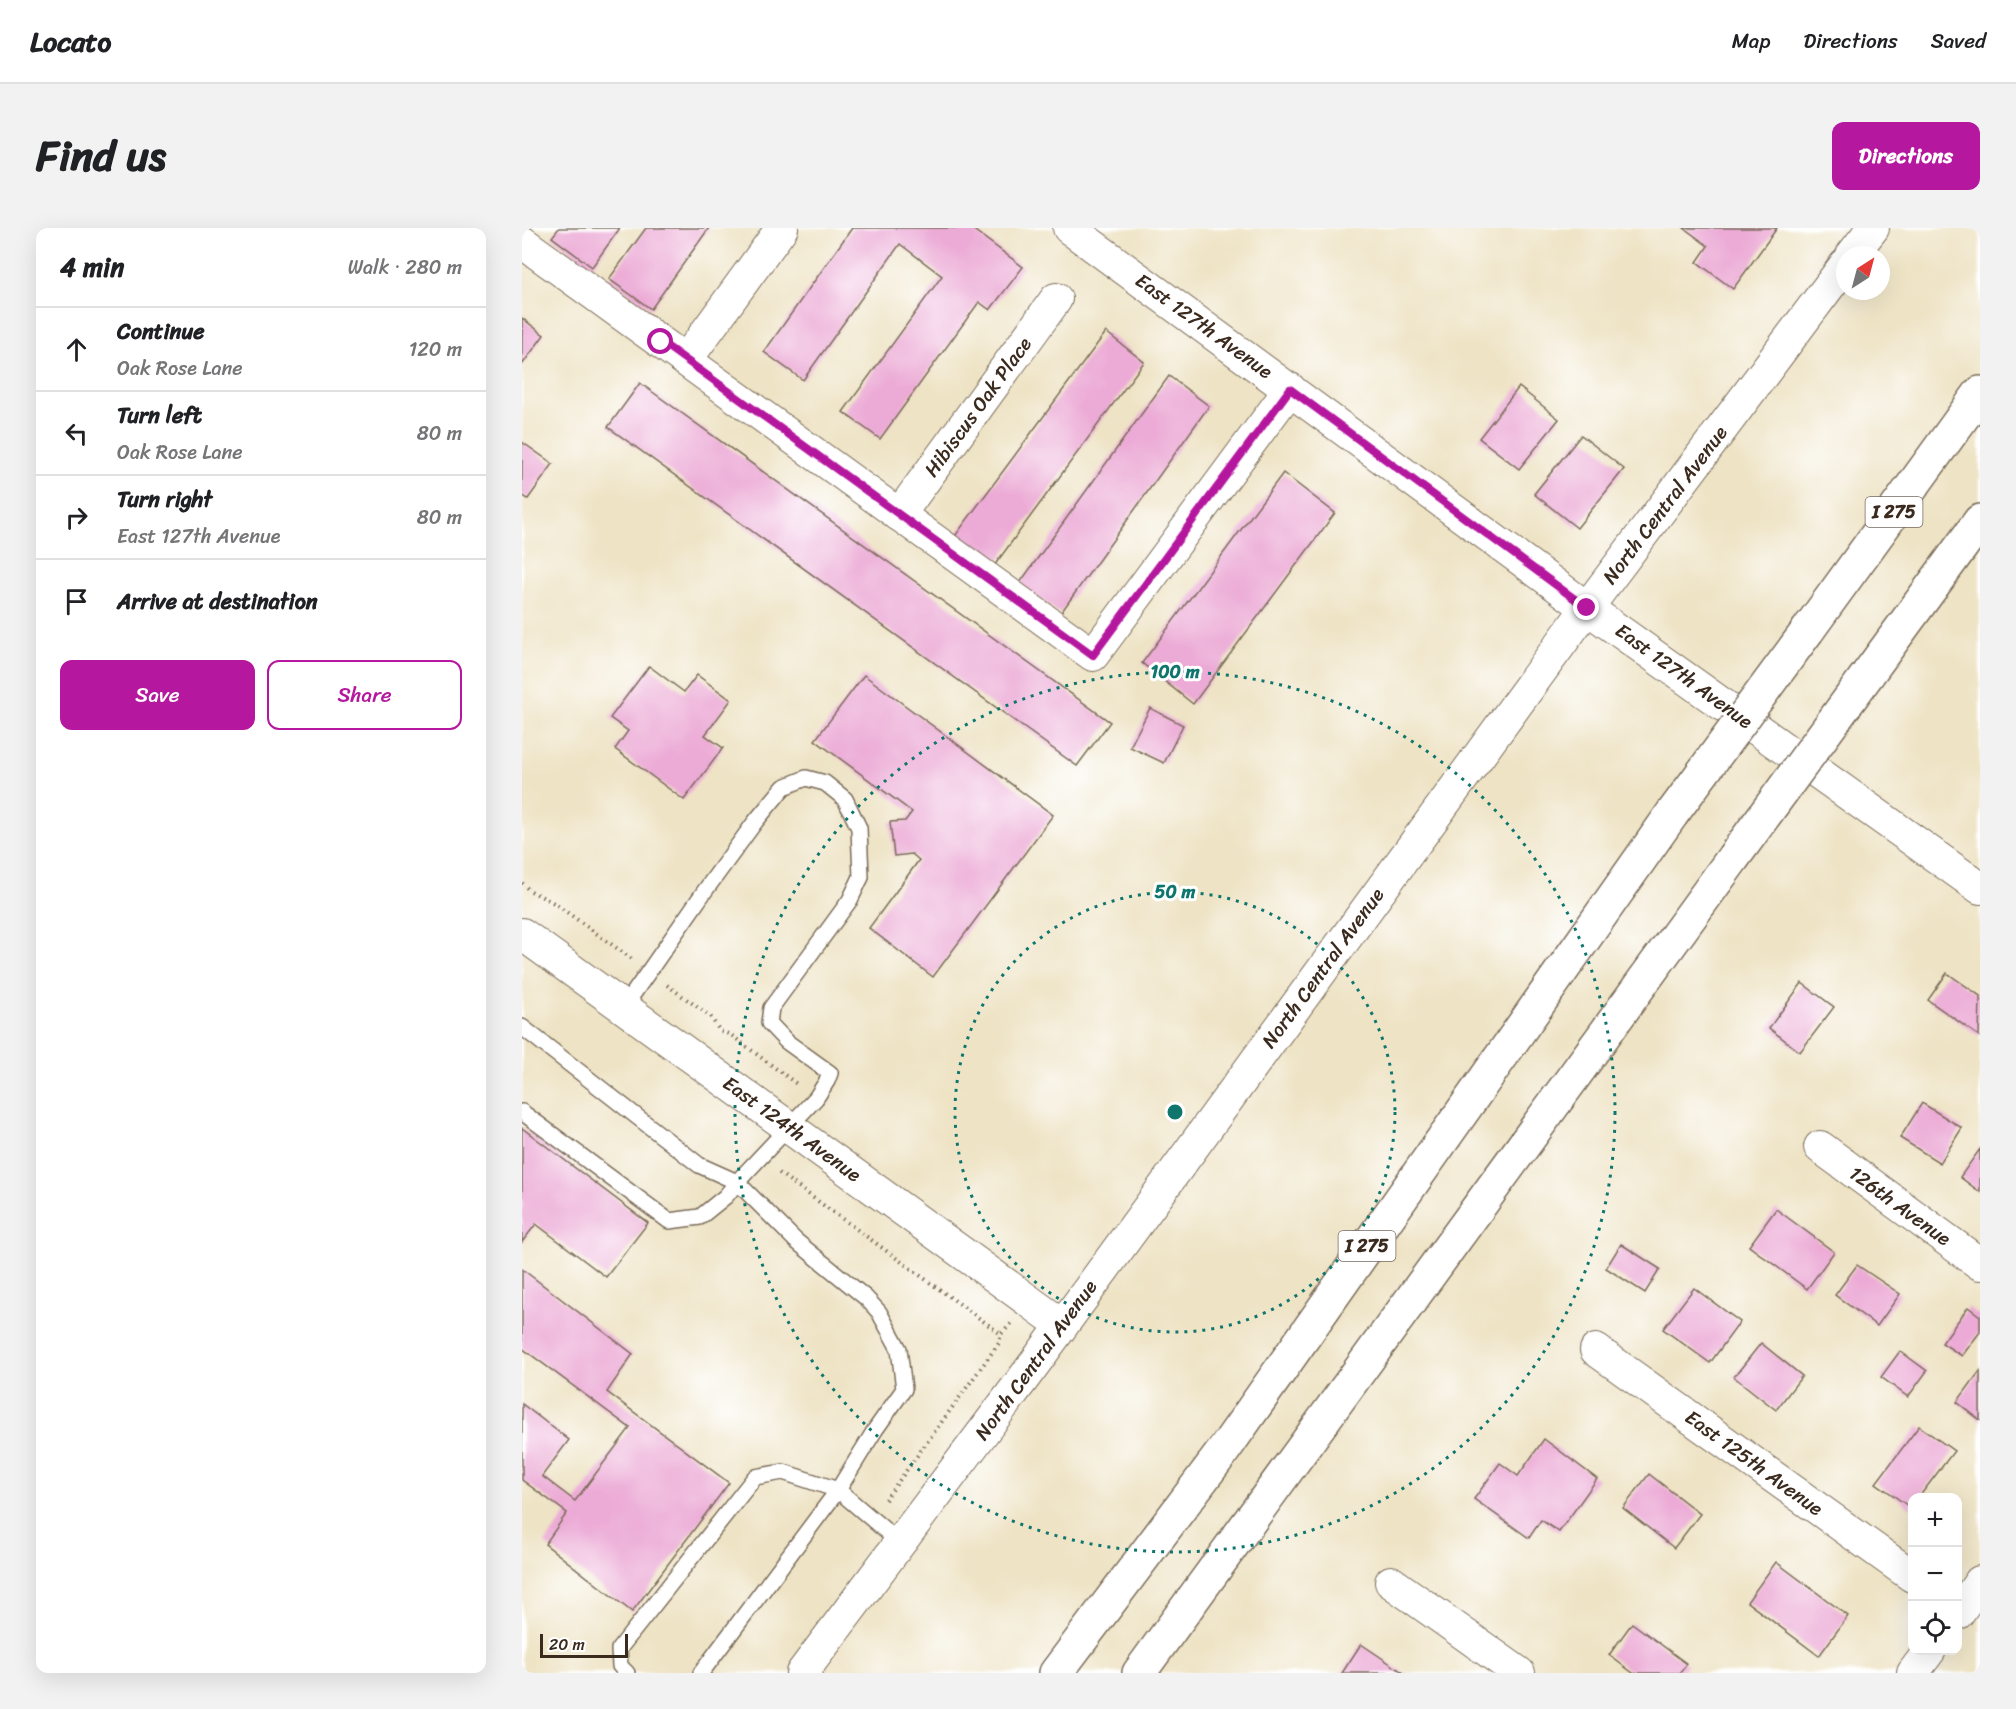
<!DOCTYPE html>
<html lang="en">
<head>
<meta charset="utf-8">
<style>
	:root { --surface:#fff; --page:#f2f2f2; --text:#202124; --muted:#757577; --line:#e0e0e0; --accent:#b5179e }
	body { margin:0; font-family:Sriracha,sans-serif; background:var(--page); color:var(--text) }
	.controls { position:absolute; right:18px; bottom:18px; display:grid; overflow:hidden; border-radius:12px; box-shadow:0 6px 24px #0002 }
	.controls button { width:54px; height:54px; display:grid; place-items:center; padding:0; border:0; border-bottom:2px solid var(--line); background:var(--surface); color:var(--text); font:30px sans-serif }
	.compass { position:absolute; left:1314px; top:18px; width:54px; height:54px; border-radius:50%; background:var(--surface); box-shadow:0 6px 24px #0002; rotate:36deg }
	.scale { position:absolute; left:18px; bottom:15px; width:88px; box-sizing:border-box; padding-left:6px; border:3px solid #3b2a1e; border-top:0; font-size:16px; line-height:21px; white-space:nowrap; color:#3b2a1e; -webkit-text-stroke:4px #fff; paint-order:stroke }
	.stop { position:absolute; width:18px; height:18px; margin:-14px; border:4px solid #b5179e; border-radius:50%; background:#fff }
	.stop.end { background:#b5179e; border-color:#fff; box-shadow:0 2px 6px #0008 }
	.list { margin:0; padding:0; list-style:none }
	h2 { display:flex; justify-content:space-between; align-items:center; height:78px; margin:0; padding:0 24px; font-size:26px }
	h2 small { font-size:20px; font-weight:400; color:var(--muted) }
	.list li { display:grid; grid-template-columns:39px 1fr auto; gap:18px; align-items:center; box-sizing:border-box; height:84px; padding:0 24px; border-top:2px solid var(--line) }
	.list b { display:block; font-size:22px; white-space:nowrap }
	.list p { margin:0; font-size:20px; white-space:nowrap; color:var(--muted) }
	.list em { font-size:20px; font-style:normal; color:var(--muted) }
	.actions { display:flex; gap:12px; padding:18px 24px }
	.actions a { flex:1; padding:14px 0; border:2px solid var(--accent); border-radius:12px; text-align:center; font-size:21px; color:var(--accent) }
	.actions .main { background:var(--accent); color:#fff }
	.icon { flex:none; width:33px; height:33px; fill:none; stroke:currentColor; stroke-width:2; stroke-linecap:round; stroke-linejoin:round }
	.map { position:relative; flex:none; width:1458px; height:1445px; overflow:hidden; border-radius:12px }
	header { display:flex; align-items:center; gap:36px; box-sizing:border-box; height:84px; padding:0 30px; background:var(--surface); border-bottom:2px solid var(--line) }
	header strong { font-size:28px }
	nav { display:flex; gap:33px; margin-inline-start:auto; font-size:21px }
	.intro { display:flex; align-items:center; justify-content:space-between; box-sizing:border-box; height:144px; padding:0 36px }
	h1 { margin:0; font-size:42px }
	.button { padding:15px 27px; border-radius:12px; background:var(--accent); color:#fff; font-size:21px; font-weight:700 }
	main { display:flex; gap:36px; padding:0 36px }
	aside { flex:1; background:var(--surface); border-radius:12px; box-shadow:0 6px 24px #0002 }
	.map>svg:first-child { display:block }
	.building { fill:#ecabd6 }
	.lines { fill:none; stroke-linecap:round; stroke-linejoin:round }
	.service-casing { stroke:#7a6b58; stroke-width:18 }
	.minor-casing { stroke:#7a6b58; stroke-width:34 }
	.motorway-casing { stroke:#7a6b58; stroke-width:36 }
	.path { stroke:#7a6b58; stroke-width:4; stroke-dasharray:1.5 4.5; stroke-linecap:butt }
	.service { stroke:#fff; stroke-width:15 }
	.minor { stroke:#fff; stroke-width:32 }
	.motorway { stroke:#fff; stroke-width:33 }
	.motorway-bridge-casing { stroke:#7a6b58; stroke-width:36; stroke-linecap:butt }
	.motorway-bridge { stroke:#fff; stroke-width:33 }
	.route { stroke:#b5179e; stroke-width:8 }
	.ring { fill:none; stroke:#0f766e; stroke-width:3; stroke-dasharray:3 6 }
	.labels { text-anchor:middle; dominant-baseline:central; stroke-width:6; stroke-linejoin:round; paint-order:stroke }
	.shield { fill:#fff; stroke:#766a62; stroke-width:1.5 }
	.shield-label { font-size:18px; font-weight:bold; fill:#3b2a1e }
	.street-label { font-size:20px; fill:#3b2a1e; stroke:#fff }
	.centre { fill:#0f766e; stroke:#fff; stroke-width:3 }
	.ring-label { font-size:18px; text-anchor:middle; font-weight:bold; fill:#0f766e; stroke:#fff; stroke-width:6; stroke-linejoin:round; paint-order:stroke }
</style>
</head>
<body>
<header>
<strong>Locato</strong>
<nav><a>Map</a><a>Directions</a><a>Saved</a></nav>
</header>
<div class="intro"><h1>Find us</h1><a class="button">Directions</a></div>
<main>
<aside>
<h2>4 min<small>Walk · 280 m</small></h2>
<ul class="list">
<li><svg class="icon" aria-label="ahead" viewBox="0 0 24 24"><path d="M12 20V5M6 11l6-6 6 6"/></svg><div><b>Continue</b><p>Oak Rose Lane</p></div><em>120 m</em></li>
<li><svg class="icon" aria-label="left" viewBox="0 0 24 24"><path d="M17 20v-9H6M10 6l-5 5 5 5"/></svg><div><b>Turn left</b><p>Oak Rose Lane</p></div><em>80 m</em></li>
<li><svg class="icon" aria-label="right" viewBox="0 0 24 24"><path d="M7 20v-9h11M14 6l5 5-5 5"/></svg><div><b>Turn right</b><p>East 127th Avenue</p></div><em>80 m</em></li>
<li><svg class="icon" aria-label="arrive" viewBox="0 0 24 24"><path d="M6 21V4h12l-3 4 3 4H6"/></svg><div><b>Arrive at destination</b></div></li>
</ul>
<div class="actions"><a class="main">Save</a><a>Share</a></div>
</aside>
<div class="map">
<svg width="1458" height="1445" viewBox="0 0 1458 1445">
	<rect width="100%" height="100%" fill="#fff"/>
	<filter id="ink" filterUnits="userSpaceOnUse"><feTurbulence type="fractalNoise" baseFrequency=".0167" numOctaves="2"/><feDisplacementMap in="SourceGraphic" scale="12" xChannelSelector="R" yChannelSelector="G"/><feConvolveMatrix kernelMatrix="1 2 1 2 8 2 1 2 1" color-interpolation-filters="sRGB"/></filter>
	<filter id="wash" filterUnits="userSpaceOnUse"><feTurbulence type="fractalNoise" baseFrequency=".008" numOctaves="4" result="noise"/><feDisplacementMap in="SourceGraphic" scale="24" xChannelSelector="R" yChannelSelector="G"/><feGaussianBlur stdDeviation="1.35" result="paint"/><feColorMatrix in="noise" values="0 0 0 0 0 0 0 0 0 0 0 0 0 0 0 0 0 1.4 0 .05"/><feComposite in="paint" operator="in"/></filter>
	<g filter="url(#wash)">
		<rect width="100%" height="100%" fill="#eee3c5"/>
		<g id="blocks">
			<g class="building">
				<polygon points="37,0 98,0 70,39 30,9"/>
				<polygon points="124,0 187,0 129,81 87,51"/>
				<polygon points="330,0 449,0 501,39 468,82 457,74 358,211 321,184 420,48 378,16 281,152 242,124"/>
				<polygon points="1162,0 1255,0 1211,61 1175,34 1186,18"/>
				<polygon points="0,90 22,107 0,137"/>
				<polygon points="584,104 622,134 472,338 433,308"/>
				<polygon points="647,148 687,178 538,386 497,356"/>
				<polygon points="118,155 588,494 555,538 86,199"/>
				<polygon points="997,159 1037,191 997,241 957,210"/>
				<polygon points="1059,207 1102,241 1055,300 1012,266"/>
				<polygon points="0,214 31,236 6,271 0,267"/>
				<polygon points="761,245 813,285 671,476 620,435"/>
				<polygon points="127,438 162,464 175,447 209,472 183,507 201,520 162,572 93,521 106,503 88,490"/>
				<polygon points="342,447 531,587 411,749 347,700 397,632 390,626 372,628 368,594 383,593 390,584 293,512"/>
				<polygon points="628,480 661,497 642,535 608,519"/>
				<polygon points="1425,745 1458,768 1457,808 1406,772"/>
				<polygon points="1280,755 1312,779 1278,824 1247,800"/>
				<polygon points="1400,875 1440,900 1418,935 1378,910"/>
				<polygon points="0,900 126,995 84,1049 14,996 0,1014"/>
				<polygon points="1458,921 1458,964 1438,949"/>
				<polygon points="1254,981 1312,1024 1285,1061 1227,1018"/>
				<polygon points="1099,1016 1138,1041 1123,1065 1084,1040"/>
				<polygon points="1335,1037 1378,1066 1355,1098 1313,1067"/>
				<polygon points="0,1041 111,1126 85,1164 207,1255 110,1384 23,1316 45,1285 0,1252 0,1176 47,1212 20,1248 53,1273 108,1200 0,1120"/>
				<polygon points="1172,1060 1218,1094 1188,1135 1141,1101"/>
				<polygon points="1446,1079 1458,1088 1458,1104 1440,1128 1420,1115"/>
				<polygon points="1239,1115 1280,1148 1254,1182 1212,1149"/>
				<polygon points="1378,1123 1405,1143 1386,1169 1359,1149"/>
				<polygon points="1458,1143 1458,1192 1435,1174"/>
				<polygon points="1397,1198 1432,1223 1397,1269 1390,1269 1389,1280 1354,1255"/>
				<polygon points="1022,1211 1075,1251 1037,1304 1019,1292 1007,1310 952,1271 978,1235 996,1248"/>
				<polygon points="1127,1246 1178,1286 1152,1320 1101,1280"/>
				<polygon points="1254,1334 1326,1388 1297,1428 1225,1374"/>
				<polygon points="1110,1395 1165,1436 1158,1445 1111,1445 1087,1427"/>
				<polygon points="839,1416 882,1445 820,1445"/>
			</g>
		</g>
	</g>
	<g filter="url(#ink)">
		<use href="#blocks" fill-opacity="0" stroke="#7a6b58" stroke-width="1.5"/>
		<g class="lines">
			<g class="service-casing">
				<g id="service">
					<polyline points="0,799 177,937 215,954 294,870 305,853 308,845 265,814 247,795 249,780 328,672 339,649 337,600 323,571 303,555 284,550 262,559 233,594 182,664 102,779"/>
					<polyline points="0,884 147,993 178,989 204,968 215,954 274,1013 344,1070 357,1084 377,1121 382,1161 353,1202 316,1262 378,1315"/>
					<polyline points="105,1445 98,1438 97,1421 233,1249 261,1244 316,1262 179,1445"/>
				</g>
			</g>
			<g class="minor-casing">
				<g id="minor">
					<polyline points="547,0 1065,380 1458,660"/>
					<polyline points="0,14 571,427 768,161"/>
					<polyline points="1330,27 1351,0"/>
					<polyline points="164,132 260,0"/>
					<polyline points="377,287 534,71"/>
					<polyline points="0,706 540,1097"/>
					<polyline points="1298,919 1458,1036"/>
					<polyline points="1074,1122 1390,1348"/>
					<polyline points="869,1354 997,1445"/>
					<polyline points="1436,1385 1458,1354"/>
					<polyline points="280,1445 510,1139 1065,380 1323,37"/>
					<polyline points="1391,1445 1408,1422"/>
				</g>
			</g>
			<g class="motorway-casing">
				<g id="motorway">
					<polyline points="1286,402 1458,165"/>
					<polyline points="1346,446 1458,293"/>
					<polyline points="534,1445 702,1222 1150,586"/>
					<polyline points="617,1445 1211,630"/>
				</g>
			</g>
			<g class="path">
				<polyline points="0,655 7,662 32,675 110,731"/>
				<polyline points="145,757 188,788 198,803 209,807 276,857"/>
				<polyline points="257,945 479,1106"/>
				<polyline points="363,1272 477,1115 479,1106 490,1095"/>
			</g>
			<use href="#service" class="service"/>
			<use href="#minor" class="minor"/>
			<use href="#motorway" class="motorway"/>
			<g class="motorway-bridge-casing">
				<g id="motorway-bridge">
					<polyline points="1150,586 1286,402"/>
					<polyline points="1211,630 1346,446"/>
				</g>
			</g>
			<use href="#motorway-bridge" class="motorway-bridge"/>
		</g>
	</g>
	<g class="lines" filter="url(#ink)">
		<polyline class="route" points="139,114 571,427 768,161 1065,380"/>
	</g>
	<g class="ring">
		<circle cx="653" cy="884" r="220"/>
		<circle cx="653" cy="884" r="440"/>
	</g>
	<g class="labels">
		<g class="shield">
			<rect x="1343.5" y="269" width="57" height="30" rx="4.5"/>
			<rect x="816.5" y="1003" width="57" height="30" rx="4.5"/>
		</g>
		<g class="shield-label">
			<text x="1372" y="284">I 275</text>
			<text x="845" y="1018">I 275</text>
		</g>
		<g class="street-label">
			<text transform="translate(682 98) rotate(36)">East 127th Avenue</text>
			<text transform="translate(456 179) rotate(-54)">Hibiscus Oak Place</text>
			<text transform="translate(1143 277) rotate(-53)">North Central Avenue</text>
			<text transform="translate(1162 448) rotate(36)">East 127th Avenue</text>
			<text transform="translate(801 740) rotate(-54)">North Central Avenue</text>
			<text transform="translate(270 901) rotate(36)">East 124th Avenue</text>
			<text transform="translate(1378 978) rotate(36)">126th Avenue</text>
			<text transform="translate(514 1132) rotate(-54)">North Central Avenue</text>
			<text transform="translate(1232 1235) rotate(36)">East 125th Avenue</text>
		</g>
	</g>
	<circle cx="653" cy="884" r="9" class="centre"/>
	<g class="ring-label">
		<text x="653" y="450">100 m</text>
		<text x="653" y="670">50 m</text>
	</g>
</svg>
<div class="controls">
<button>+</button>
<button>−</button>
<button><svg class="icon" aria-label="locate" viewBox="0 0 24 24"><circle cx="12" cy="12" r="6"/><path d="M12 2v4M12 18v4M2 12h4M18 12h4"/></svg></button>
</div>
<svg class="compass" viewBox="-18 -18 36 36"><path d="M0-13l5 13h-10z" fill="#e53935"/><path d="M0 13l5-13h-10z" fill="#757577"/></svg>
<div class="scale">20 m</div>
<div class="stop" style="left:139px;top:114px"></div>
<div class="stop end" style="left:1065px;top:380px"></div>
</div>
</main>
</body>
</html>
